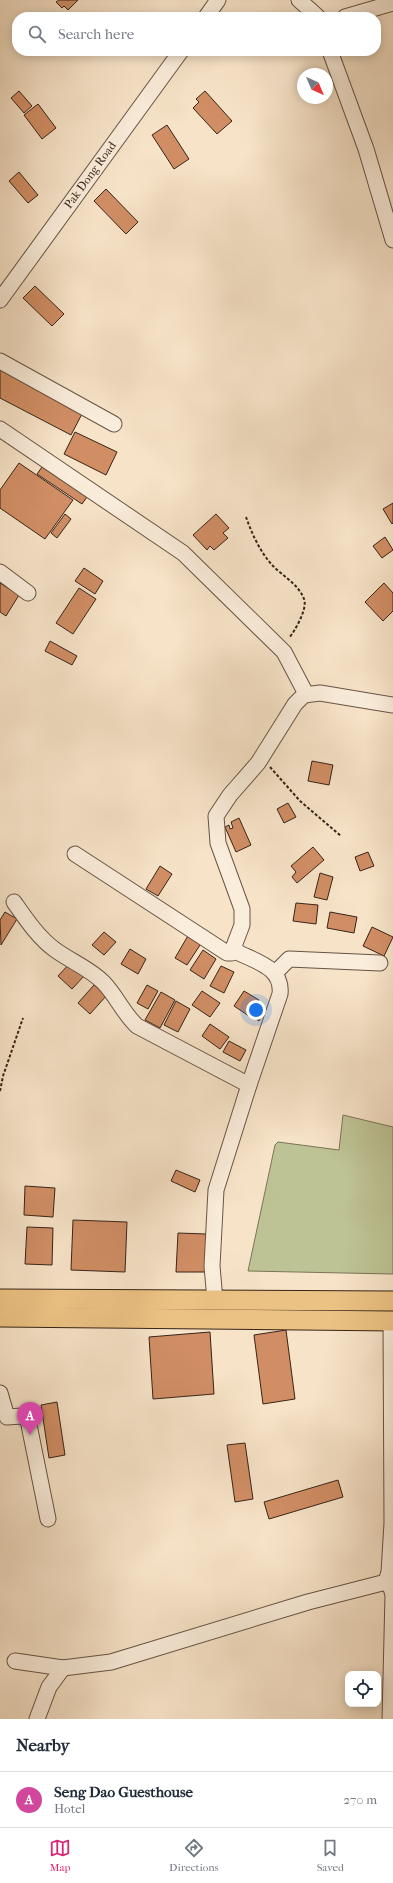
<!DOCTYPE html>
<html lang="en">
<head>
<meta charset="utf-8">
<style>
	:root { --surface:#fff; --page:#f6f6f7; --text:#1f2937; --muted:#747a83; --line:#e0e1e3; --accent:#db2777 }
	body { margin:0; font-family:"IM FELL French Canon",serif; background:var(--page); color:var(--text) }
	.controls { position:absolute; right:12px; bottom:12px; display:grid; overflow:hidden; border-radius:8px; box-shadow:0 2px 10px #0003 }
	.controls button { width:36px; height:36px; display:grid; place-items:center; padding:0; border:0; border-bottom:1px solid var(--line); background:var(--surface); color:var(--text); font:20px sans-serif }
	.compass { position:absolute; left:297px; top:68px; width:36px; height:36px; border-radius:50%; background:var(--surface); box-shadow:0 2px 10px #0003; rotate:136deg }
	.you { position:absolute; left:256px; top:1010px; width:14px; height:14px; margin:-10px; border:3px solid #fff; border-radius:50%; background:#1a73e8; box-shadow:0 0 0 6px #1a73e833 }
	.badge { display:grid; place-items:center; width:26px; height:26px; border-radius:50%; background:var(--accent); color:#fff; font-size:13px; font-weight:700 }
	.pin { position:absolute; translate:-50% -33px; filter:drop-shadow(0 1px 2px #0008) }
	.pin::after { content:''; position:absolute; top:21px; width:14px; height:12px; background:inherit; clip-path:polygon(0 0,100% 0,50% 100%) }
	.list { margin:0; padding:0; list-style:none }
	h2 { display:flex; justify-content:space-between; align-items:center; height:52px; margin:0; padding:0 16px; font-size:17px }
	h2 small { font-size:13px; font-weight:400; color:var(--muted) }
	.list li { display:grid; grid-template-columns:26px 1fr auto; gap:12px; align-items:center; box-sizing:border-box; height:56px; padding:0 16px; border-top:1px solid var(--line) }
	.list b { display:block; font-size:15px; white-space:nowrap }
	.list p { margin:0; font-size:13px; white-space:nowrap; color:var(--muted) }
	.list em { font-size:13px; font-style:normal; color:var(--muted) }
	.icon { flex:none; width:22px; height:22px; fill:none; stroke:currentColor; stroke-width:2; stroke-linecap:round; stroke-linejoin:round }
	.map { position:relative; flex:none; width:393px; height:1719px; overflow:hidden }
	.search { position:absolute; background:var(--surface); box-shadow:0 2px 10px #0003; left:12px; right:12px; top:12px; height:44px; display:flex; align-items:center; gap:10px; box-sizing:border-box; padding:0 14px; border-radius:16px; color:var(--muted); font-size:15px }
	.sheet { height:108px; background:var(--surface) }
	nav { display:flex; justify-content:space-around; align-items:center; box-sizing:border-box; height:56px; border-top:1px solid var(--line); background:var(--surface); font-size:11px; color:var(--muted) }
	nav a { display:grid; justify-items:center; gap:2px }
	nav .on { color:var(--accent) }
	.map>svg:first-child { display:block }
	.green { fill:#bec395; stroke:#7a7456 }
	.building { fill:#d18e65; stroke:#372418 }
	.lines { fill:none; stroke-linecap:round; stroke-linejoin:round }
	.minor-casing { stroke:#675444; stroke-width:17 }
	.major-casing { stroke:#372418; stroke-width:21 }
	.path { stroke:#372418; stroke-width:2; stroke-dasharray:3 2; stroke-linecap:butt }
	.minor { stroke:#faeddb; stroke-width:15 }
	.major { stroke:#ecc284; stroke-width:19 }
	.labels { text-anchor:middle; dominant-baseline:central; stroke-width:3; stroke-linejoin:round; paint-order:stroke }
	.street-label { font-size:12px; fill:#372418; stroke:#faeddb }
</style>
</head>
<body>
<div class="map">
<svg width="393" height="1719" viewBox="0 0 393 1719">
	<rect width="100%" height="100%" fill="#f7e3c8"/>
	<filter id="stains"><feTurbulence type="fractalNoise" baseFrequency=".005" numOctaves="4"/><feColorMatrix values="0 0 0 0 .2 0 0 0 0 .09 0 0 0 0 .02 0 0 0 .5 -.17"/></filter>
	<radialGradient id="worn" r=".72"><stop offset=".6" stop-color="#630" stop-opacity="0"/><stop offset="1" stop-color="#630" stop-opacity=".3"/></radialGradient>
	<polygon class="green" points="343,1115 393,1127 393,1274 248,1271 275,1145 278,1142 339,1150"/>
	<g class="building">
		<polygon points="59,0 78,0 68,10 64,6 62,8 56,2"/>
		<polygon points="19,91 32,106 24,113 11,98"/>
		<polygon points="205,91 232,121 217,134 193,108 199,102 196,99"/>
		<polygon points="38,104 56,128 42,139 24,115"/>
		<polygon points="167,125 189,159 174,169 152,135"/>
		<polygon points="19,172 38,195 28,203 9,181"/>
		<polygon points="106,189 138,222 126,234 94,201"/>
		<polygon points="35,286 64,314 52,326 23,298"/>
		<polygon points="0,369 83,412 71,435 0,398"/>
		<polygon points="75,432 117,452 106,475 64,454"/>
		<polygon points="19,463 73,500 45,539 0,508 0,490"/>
		<polygon points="42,467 87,497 82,504 37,474"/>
		<polygon points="393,503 393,523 392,524 383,509"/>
		<polygon points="65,514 71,519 57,538 51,533"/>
		<polygon points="216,514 229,528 223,533 228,538 214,550 210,546 207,550 193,535"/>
		<polygon points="385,537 393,550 382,558 373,546"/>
		<polygon points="84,568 103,581 95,594 75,581"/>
		<polygon points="0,583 19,595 6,616 0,612"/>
		<polygon points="384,583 393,593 393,611 383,621 365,602"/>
		<polygon points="79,588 96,599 73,634 56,623"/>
		<polygon points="50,641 77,656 72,665 45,651"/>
		<polygon points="312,761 333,765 329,785 308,781"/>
		<polygon points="288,803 296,817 284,823 277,809"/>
		<polygon points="239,818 251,845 236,852 225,827 229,825 230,829 233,828 231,822"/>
		<polygon points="313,847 324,860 297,883 292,877 296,872 291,866"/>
		<polygon points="368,852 374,866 360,871 355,857"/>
		<polygon points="160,866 172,874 158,896 146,889"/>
		<polygon points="320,873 333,877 327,900 314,897"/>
		<polygon points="296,903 318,905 316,924 293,921"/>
		<polygon points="5,912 17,919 1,945 0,920"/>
		<polygon points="330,912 357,917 354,933 327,928"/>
		<polygon points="372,927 393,937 384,956 363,946"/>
		<polygon points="104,932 116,942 104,955 92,945"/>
		<polygon points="189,934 202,942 187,965 175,958"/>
		<polygon points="130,949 146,959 138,974 121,964"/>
		<polygon points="203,950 216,959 204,979 190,970"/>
		<polygon points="71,962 85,975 72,989 58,976"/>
		<polygon points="221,966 234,972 224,993 210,986"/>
		<polygon points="94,985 107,995 90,1014 78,1003"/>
		<polygon points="147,985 158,991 148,1009 137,1003"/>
		<polygon points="202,991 220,1003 210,1017 192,1005"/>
		<polygon points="244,991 259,1000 249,1016 234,1006"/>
		<polygon points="161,992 175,1000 160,1028 145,1020"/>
		<polygon points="176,1001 190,1009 178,1032 164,1025"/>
		<polygon points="257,1005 265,1010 259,1021 251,1016"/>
		<polygon points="210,1024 229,1037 220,1049 202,1036"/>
		<polygon points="229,1041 246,1050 240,1061 223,1052"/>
		<polygon points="176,1170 200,1180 195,1192 171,1181"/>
		<polygon points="25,1186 55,1188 53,1217 24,1215"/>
		<polygon points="73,1220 127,1222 125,1272 71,1270"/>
		<polygon points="27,1227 53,1228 52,1265 25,1264"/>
		<polygon points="178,1233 206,1234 205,1272 176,1272"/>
		<polygon points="286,1330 295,1399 263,1404 254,1335"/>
		<polygon points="210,1332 214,1394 153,1399 149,1337"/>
		<polygon points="57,1402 65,1455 49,1458 41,1405"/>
		<polygon points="245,1443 253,1499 235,1502 227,1445"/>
		<polygon points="338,1480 343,1497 269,1519 264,1502"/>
	</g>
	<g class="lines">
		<g class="minor-casing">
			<g id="minor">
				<polyline points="299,0 318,17"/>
				<polyline points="206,17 218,0"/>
				<polyline points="345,17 393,3"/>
				<polyline points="330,51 366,149 393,240"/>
				<polyline points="0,300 181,51"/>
				<polyline points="0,361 114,424"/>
				<path d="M0 429 183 553 284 652 304 690V695L295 704 258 763 230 795 216 816 218 843 242 909V925L234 946 237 952C257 962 283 968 280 994L249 1085 216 1190 212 1266 215 1300"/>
				<polyline points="0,572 28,593"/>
				<polyline points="304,695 320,693 393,705"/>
				<polyline points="75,854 227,953 232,953 236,950"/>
				<path d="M14 902C26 919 38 937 54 949 70 961 89 968 103 982 116 995 123 1013 137 1026L249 1085"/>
				<polyline points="275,973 289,959 380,963"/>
				<polyline points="0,1393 7,1417 22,1416 28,1420 48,1519"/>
				<polyline points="15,1661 63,1668 111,1662 308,1602 386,1582"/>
				<polyline points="37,1719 49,1687 63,1668"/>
				<polyline points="390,1719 393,1595 391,1588 386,1582 389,1572 392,1523 391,1321"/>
			</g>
		</g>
		<g class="major-casing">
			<g id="major">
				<polyline points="0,1299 393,1301"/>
				<polyline points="0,1317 393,1321"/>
			</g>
		</g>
		<g class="path">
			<path d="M246 517C252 534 260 552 273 566 283 576 299 585 304 599 308 608 295 631 289 638"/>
			<polyline points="270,767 300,801 341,836"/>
			<polyline points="0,1091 3,1076 23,1018"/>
		</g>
		<use href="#minor" class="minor"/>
		<use href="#major" class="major"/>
	</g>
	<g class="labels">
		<g class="street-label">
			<text transform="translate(90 175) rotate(-54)">Pak Dong Road</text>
		</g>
	</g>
	<rect width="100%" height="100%" filter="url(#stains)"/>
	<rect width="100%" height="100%" fill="url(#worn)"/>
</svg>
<div class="controls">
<button><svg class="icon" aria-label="locate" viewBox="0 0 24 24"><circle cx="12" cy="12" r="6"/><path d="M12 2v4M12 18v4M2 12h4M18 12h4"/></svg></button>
</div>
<svg class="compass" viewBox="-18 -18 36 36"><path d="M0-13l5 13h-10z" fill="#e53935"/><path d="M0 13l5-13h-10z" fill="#747a83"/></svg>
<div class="you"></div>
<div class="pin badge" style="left:30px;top:1435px;background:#d1479c">A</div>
<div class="search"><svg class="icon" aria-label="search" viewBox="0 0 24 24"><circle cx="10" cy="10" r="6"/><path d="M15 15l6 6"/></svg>Search here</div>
</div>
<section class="sheet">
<h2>Nearby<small></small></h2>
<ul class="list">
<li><span class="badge" style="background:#d1479c">A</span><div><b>Seng Dao Guesthouse</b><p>Hotel</p></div><em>270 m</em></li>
</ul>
</section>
<nav>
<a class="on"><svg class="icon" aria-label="map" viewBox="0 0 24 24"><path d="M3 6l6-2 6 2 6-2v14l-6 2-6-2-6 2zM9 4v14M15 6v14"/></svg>Map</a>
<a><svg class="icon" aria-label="directions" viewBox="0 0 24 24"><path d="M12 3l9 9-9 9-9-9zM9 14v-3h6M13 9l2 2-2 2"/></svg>Directions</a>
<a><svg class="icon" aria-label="saved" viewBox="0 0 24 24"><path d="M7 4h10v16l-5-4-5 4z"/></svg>Saved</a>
</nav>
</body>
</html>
